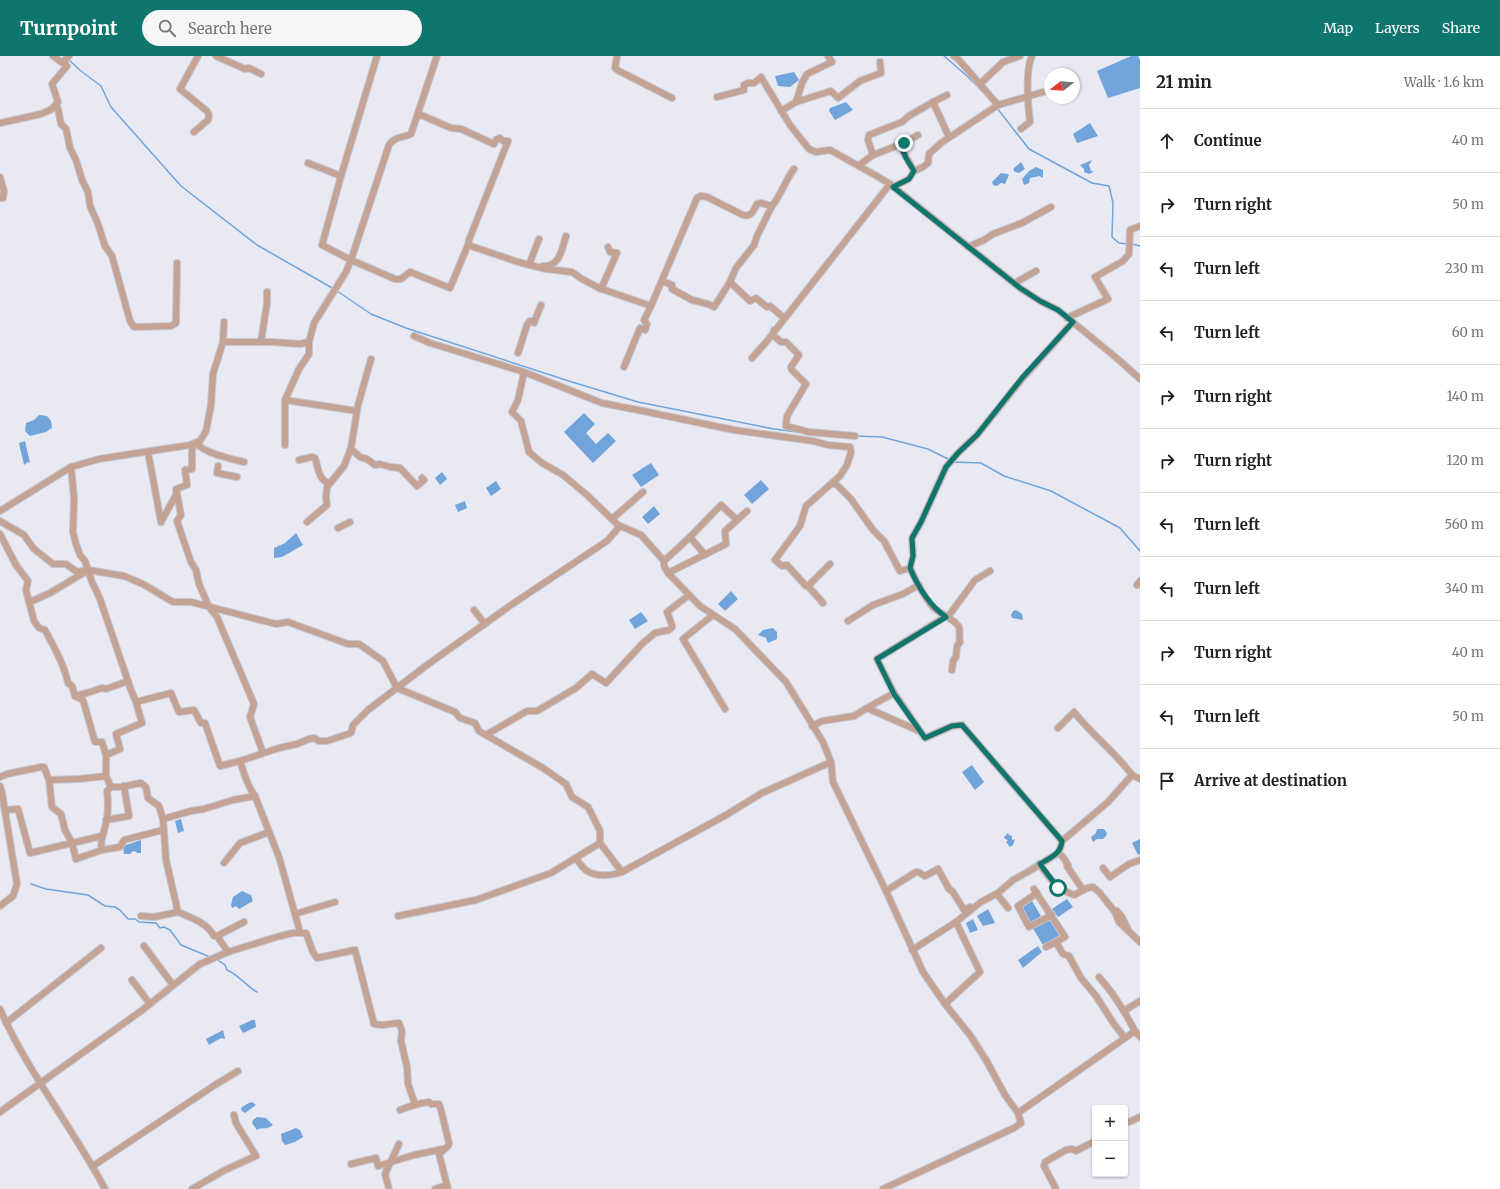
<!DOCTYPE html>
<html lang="en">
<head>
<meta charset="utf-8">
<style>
	:root { --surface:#fff; --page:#f6f6f6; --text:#202124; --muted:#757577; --line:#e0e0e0; --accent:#0f766e }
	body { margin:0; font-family:Merriweather,serif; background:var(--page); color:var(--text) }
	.controls { position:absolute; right:12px; bottom:12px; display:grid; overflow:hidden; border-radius:4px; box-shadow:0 1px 3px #0004 }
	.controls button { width:36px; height:36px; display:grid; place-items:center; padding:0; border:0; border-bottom:1px solid var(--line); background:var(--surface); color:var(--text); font:20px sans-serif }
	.compass { position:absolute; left:1044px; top:12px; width:36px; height:36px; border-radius:50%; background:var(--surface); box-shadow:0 1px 3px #0004; rotate:253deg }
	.stop { position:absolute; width:12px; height:12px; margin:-9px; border:3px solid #0f766e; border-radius:50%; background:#fff }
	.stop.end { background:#0f766e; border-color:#fff; box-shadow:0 1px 4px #0008 }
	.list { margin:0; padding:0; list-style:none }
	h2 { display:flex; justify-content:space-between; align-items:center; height:52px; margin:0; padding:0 16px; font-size:17px }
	h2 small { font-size:13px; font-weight:400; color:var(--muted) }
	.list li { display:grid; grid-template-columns:26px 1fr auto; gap:12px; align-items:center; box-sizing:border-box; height:64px; padding:0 16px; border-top:1px solid var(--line) }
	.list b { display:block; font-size:15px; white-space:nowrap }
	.list em { font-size:13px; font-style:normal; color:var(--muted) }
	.icon { flex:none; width:22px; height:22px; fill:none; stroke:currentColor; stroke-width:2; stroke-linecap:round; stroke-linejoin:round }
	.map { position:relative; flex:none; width:1140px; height:1133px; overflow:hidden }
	header { display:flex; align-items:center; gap:24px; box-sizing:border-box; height:56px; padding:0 20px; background:var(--accent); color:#fff }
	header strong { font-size:19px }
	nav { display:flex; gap:22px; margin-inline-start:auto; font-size:14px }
	.search { width:280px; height:36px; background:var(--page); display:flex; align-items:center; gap:10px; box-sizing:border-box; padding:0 14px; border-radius:22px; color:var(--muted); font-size:15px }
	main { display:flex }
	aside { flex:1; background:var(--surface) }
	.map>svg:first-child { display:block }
	.water { fill:#70a4db }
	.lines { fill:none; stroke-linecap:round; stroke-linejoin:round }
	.stream { stroke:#70a4db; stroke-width:1.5 }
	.minor-casing { stroke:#c6c6cf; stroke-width:8 }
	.minor { stroke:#c4a394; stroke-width:6 }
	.route { stroke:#0f766e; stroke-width:5 }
</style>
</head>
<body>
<header>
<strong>Turnpoint</strong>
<div class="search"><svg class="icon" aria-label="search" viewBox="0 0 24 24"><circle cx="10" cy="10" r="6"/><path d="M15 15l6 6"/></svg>Search here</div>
<nav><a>Map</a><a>Layers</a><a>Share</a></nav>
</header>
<main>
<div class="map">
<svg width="1140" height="1133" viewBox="0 0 1140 1133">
	<rect width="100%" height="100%" fill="#e9e9f4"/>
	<g class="water">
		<polygon points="1131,0 1138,0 1140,4 1140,32 1108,42 1097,15"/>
		<polygon points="794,16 799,24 790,31 778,30 775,20"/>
		<polygon points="846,46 853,54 835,64 829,55 830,52"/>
		<polygon points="1090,67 1098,80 1077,87 1073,78"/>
		<polygon points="1092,104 1089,109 1091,115 1093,115 1093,116 1089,118 1084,116 1084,113 1080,109"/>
		<polygon points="1021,106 1025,113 1019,117 1015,116 1013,113"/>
		<polygon points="1036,111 1043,114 1043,120 1042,122 1040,120 1030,122 1029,127 1024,129 1022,123 1029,115"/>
		<polygon points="1001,117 1008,118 1009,119 1005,128 1001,127 997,130 993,129 992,126"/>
		<polygon points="584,357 595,368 586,377 596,388 608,377 616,385 593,407 564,376"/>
		<polygon points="39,359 47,360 51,365 52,372 46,376 30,380 25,375 26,367 34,364"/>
		<polygon points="25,385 30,407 28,406 24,409 19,387"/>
		<polygon points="651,407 659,419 641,431 632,419"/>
		<polygon points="442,416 447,423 440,429 435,422"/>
		<polygon points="761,424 769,433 752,448 744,439"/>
		<polygon points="496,425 501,433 491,440 486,432"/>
		<polygon points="465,445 467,452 458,456 455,449"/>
		<polygon points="654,450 660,458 648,468 642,461"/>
		<polygon points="296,477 303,489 282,501 274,502 274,492 285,487"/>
		<polygon points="731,535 738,543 725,555 718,548"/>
		<polygon points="1016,554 1022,558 1023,564 1012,562 1011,559 1013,555"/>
		<polygon points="641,556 648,565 635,573 629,564"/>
		<polygon points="773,572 777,576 777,583 768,587 766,582 758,579 763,574"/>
		<polygon points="972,709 984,726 975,734 962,716"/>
		<polygon points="181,763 184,775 178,777 175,765"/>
		<polygon points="1097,773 1104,773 1107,777 1106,780 1103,783 1097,783 1093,786 1091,781 1096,777"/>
		<polygon points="1008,777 1009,779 1012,780 1012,784 1015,783 1013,789 1010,791 1006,786 1008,784 1005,783 1004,781"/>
		<polygon points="1140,783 1140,798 1138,799 1132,787"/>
		<polygon points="141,784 141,797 137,797 135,795 132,796 130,798 124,798 123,790"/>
		<polygon points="242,835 251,839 253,845 239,853 236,850 232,852 231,849 233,841"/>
		<polygon points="1067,843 1073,851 1058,861 1052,853"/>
		<polygon points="1032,845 1041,860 1030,867 1021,852"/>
		<polygon points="988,853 995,867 983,870 977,860"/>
		<polygon points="973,863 978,874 970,877 966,867"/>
		<polygon points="1049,863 1060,879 1043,889 1032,871"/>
		<polygon points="1038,890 1042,896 1023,912 1018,904"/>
		<polygon points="252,964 255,964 256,971 243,977 239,970"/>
		<polygon points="223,974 225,983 221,982 209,989 206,983"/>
		<path d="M252 1046 256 1049 245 1057 242 1055 241 1052C245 1049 248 1047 252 1046Z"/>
		<path d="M257 1061 266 1062 273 1069C265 1075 263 1070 257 1074L252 1067 253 1064Z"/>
		<polygon points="296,1072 300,1074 303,1081 295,1086 285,1089 282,1085 281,1078"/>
	</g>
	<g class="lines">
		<g class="stream">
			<polyline points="944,0 967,20 983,36"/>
			<polyline points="69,4 81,15 101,30 111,51 181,130 257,189 334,233"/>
			<polyline points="997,52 1029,93 1092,127 1109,130 1113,147 1112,181 1119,187 1128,188"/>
			<polyline points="1132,188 1140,190"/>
			<polyline points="337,235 371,258 406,272 572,326 638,346 774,373 797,376"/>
			<polyline points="856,380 882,381 928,393 950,404"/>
			<polyline points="954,406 981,407 1004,420 1051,435 1120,472 1140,495"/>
			<polyline points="31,828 46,833 88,839 105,850 115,851 120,854 128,863 135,863 139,866 156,867 160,872 164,871 170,874 181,889 210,901"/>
			<path d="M216 903 225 909 227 914C239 919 246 930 257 936"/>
		</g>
		<g class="minor-casing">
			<g id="minor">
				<polyline points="216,0 245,13 249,12 261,18"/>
				<path d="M437 0 411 78C403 82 395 80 389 89L351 204 395 223H401L410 216 450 232 468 189 518 206 546 213 572 216 582 223 599 232 651 250 697 142 701 140 707 141 743 159C752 161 753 155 757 148L761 147 772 150C781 139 785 125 794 113"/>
				<polyline points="617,0 615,12 619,15 672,42"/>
				<polyline points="954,0 959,4 998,49"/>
				<polyline points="63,6 69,0"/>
				<polyline points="980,28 1003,6 1020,0"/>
				<polyline points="947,39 933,46 949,81"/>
				<polyline points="717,41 744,34 744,29 748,27 754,27 761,21 790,69 809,93 816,96 830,94 875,119 890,128 1020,232 1040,245 1058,254 1119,304 1140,323"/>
				<polyline points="796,46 831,35 838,42 860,25 881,17 880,6"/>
				<polyline points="56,48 58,53 61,68 66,73 70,92 76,104 82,124 88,136 90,150 98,168 105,190 112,200 130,265 134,271 171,270 176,267 177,207"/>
				<polyline points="781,55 796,46 802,27 807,18 832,6 828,0"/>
				<polyline points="417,61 421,59 451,72 461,73 494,88 497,83 500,82 503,85 508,85 469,184 468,189"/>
				<polyline points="0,67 41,58 52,53 58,46 52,28 67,10 53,0"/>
				<path d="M1021 73 1030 66C1028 51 1025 13 1032 0"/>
				<polyline points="194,76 208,64 209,59 207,55 180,33 198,0"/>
				<polyline points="900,88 906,101 914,115"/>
				<polyline points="873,99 904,87 918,79"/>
				<polyline points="859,109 873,99 868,84 869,79 902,66 909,60 933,46"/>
				<polyline points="341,120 377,0"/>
				<polyline points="0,121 4,135 3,142 0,142"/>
				<polyline points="893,131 909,123 914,115 923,111 928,107 929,98 941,87 998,49 1050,34"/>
				<polyline points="968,191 984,184 993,178 1022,167 1051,151"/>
				<polyline points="529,209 539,183"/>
				<path d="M543 210C560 211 562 193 566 180"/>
				<polyline points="662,225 672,229 672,233 692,244 708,248 714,251 730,226 736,212 754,189 757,180 772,150"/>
				<polyline points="730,226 750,245 756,242 767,251 770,250 784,262"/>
				<polyline points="1015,227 1036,215"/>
				<polyline points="601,233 617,197 610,196 608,191"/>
				<polyline points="1067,262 1108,243 1095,221 1123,205 1129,198 1130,174 1140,170"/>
				<polyline points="774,274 773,279 781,286 786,286 799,299 791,311 792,314 806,328 787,360 786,370 809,376 855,380"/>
				<polyline points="414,280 430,287 524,316"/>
				<polyline points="223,286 224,266"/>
				<polyline points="261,286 267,247 267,236"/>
				<polyline points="518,297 527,269 530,265 532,265 534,267 541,249"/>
				<polyline points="752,302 767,285 890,128"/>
				<polyline points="624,311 640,272 645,274 647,268 644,264 651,250"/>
				<polyline points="285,344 357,355"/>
				<path d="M196 387C204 397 231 403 244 406"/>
				<polyline points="193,388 192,395 192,413 185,414 187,429 176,433 181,459 177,465 191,506 196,514 199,528 209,551 217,561 254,648 250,661 263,697"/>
				<polyline points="285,389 285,344 299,313 309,298 309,286 314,267 346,216 351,204 322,189 341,120 308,107"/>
				<polyline points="351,393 360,401 367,403 375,409 380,408 390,411 400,412 417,430 424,424 422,422"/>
				<polyline points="148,396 161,466"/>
				<path d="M299 404 312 401 315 402C318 411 319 426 330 427"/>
				<polyline points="218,410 217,417 237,421"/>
				<path d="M832 427 837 429 851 443 873 474 884 485 900 515 910 512C915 523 924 540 932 550 939 558 954 562 959 571 960 574 959 582 960 586L957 590 956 601 953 605 952 614"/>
				<polyline points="0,455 71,411"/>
				<polyline points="747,455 725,475 726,488 668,517 700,550 735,573 786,626 823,686 831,706 833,726 886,835 923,916 945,948 970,979 986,1004 1005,1039 1018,1057 1021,1067 1014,1072 883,1133"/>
				<polyline points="612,463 643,436"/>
				<polyline points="0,465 24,479 34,493 53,508 66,508 77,516 88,514 124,520 143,528 173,546 191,546 276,568 288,566 348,588 359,588 383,605 397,632 455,656 460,662 475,667 479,675 543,712 566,728 572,741 588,751 600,775 600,787"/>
				<polyline points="161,466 177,437"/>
				<polyline points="307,466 327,449 326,441 327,431 344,410 351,392 358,349 371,303"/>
				<polyline points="338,472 350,466"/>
				<path d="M0 478 16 509 28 525 26 534 34 565 39 572 45 574C54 591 64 608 68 627L72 630 75 640 83 644 95 686H102L106 699V720"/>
				<polyline points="690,481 705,499"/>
				<polyline points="664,505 690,481 721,449 737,464"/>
				<polyline points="910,512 913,500 912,482 921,466 946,411 958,397 977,379 1022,323 1073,266"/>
				<polyline points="668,517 664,510 664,505 641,479 618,469 587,439 563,419 542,407 529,396 521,365 512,356 518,344 524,316 602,347 643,355 734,374 813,385 828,389 850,391 851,396 847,409 840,420 806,450 800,470 775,504 782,510 787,509 806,530 808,530 830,508"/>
				<polyline points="1137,529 1140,525"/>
				<polyline points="808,530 823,547"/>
				<polyline points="30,546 50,537 85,516"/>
				<polyline points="474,554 485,568"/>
				<polyline points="713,559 683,583 725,653"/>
				<polyline points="848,565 873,549 903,538 919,529"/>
				<polyline points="894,637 877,603 950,558 975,524 990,515"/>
				<polyline points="75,640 87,637 102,632 106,633 128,625"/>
				<polyline points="867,652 894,637 925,682 952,670 962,669 1062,785"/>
				<polyline points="812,670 822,665 854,660 867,652 919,675"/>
				<path d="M1058 672 1074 656C1092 679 1115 696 1132 719"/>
				<polyline points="486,679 527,655 537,655 576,632 592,618 606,627 643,587 655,577 669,574 672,571 672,569 667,556 689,539"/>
				<polyline points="106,699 120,693 116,678 142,667 136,646"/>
				<polyline points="240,705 220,710 205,667 201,667 194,654 179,656 171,637 136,646 131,634 100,543 92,526 85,505 80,499 76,488 73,476 74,442 71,411 99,403 190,389 200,385 206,375 211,349 213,318 223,286 272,286 300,288 309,286"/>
				<polyline points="0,721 7,718 41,711 44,711 49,724 79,723 106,720 111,731 121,731 141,727 146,731 148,742 159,750 163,763 191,755 204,753 233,744 255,740"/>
				<path d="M49 724 52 751 61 758 65 774 72 787 76 803 102 794C100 787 102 782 104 775 108 762 109 749 107 735L111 731"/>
				<polyline points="0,730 2,737 17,828 13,840 0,850"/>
				<polyline points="5,754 18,753 30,797 102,780"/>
				<path d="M163 763 166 804 178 856C192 862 207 867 214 880H217"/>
				<polyline points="106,764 129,760 124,730"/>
				<polyline points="102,794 120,791 124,784 163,774"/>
				<path d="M1058 797C1063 799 1065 804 1068 809L1067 810 1083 834"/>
				<path d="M576 802C579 806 582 812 587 815 597 821 611 820 622 816L726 759 762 737 831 706"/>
				<polyline points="224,807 240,787 269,776"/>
				<path d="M1039 808C1051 823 1055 832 1074 839L1087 832 1093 831 1099 836 1115 856 1119 866 1140 886"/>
				<polyline points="1103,812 1110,821 1129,808 1140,804"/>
				<polyline points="1034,833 1065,881 1056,886"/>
				<polyline points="886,835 916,816 918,816 925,820 938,813 949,833 953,836 964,854 970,851"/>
				<polyline points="1037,837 1018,850 1029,871 1052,859"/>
				<polyline points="997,838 1008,852"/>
				<polyline points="1117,855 1122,861 1128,873"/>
				<polyline points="295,858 335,846"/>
				<polyline points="141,860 154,861 178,856"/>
				<polyline points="398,860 476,844 551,817 600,787 622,816"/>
				<path d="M300 876 279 801 255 740C247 730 244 717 240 705L279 692 297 688 309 683 314 682 319 685H327L351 677 353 669 368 654 427 609 511 549 607 485 620 470"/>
				<polyline points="144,890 173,929"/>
				<polyline points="1046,891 1056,886 1063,898 1069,900 1081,922 1096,940 1114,968 1125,982"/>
				<polyline points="912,894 956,866 981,846 998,837 1013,824 1031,814 1058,797 1061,790 1062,785 1108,746 1132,719 1140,723"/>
				<polyline points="228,896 217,880 244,866"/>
				<polyline points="1099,921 1112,937 1125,957"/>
				<polyline points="132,924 150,948"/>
				<polyline points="945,948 980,916 956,866"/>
				<path d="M0 953C28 1017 73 1072 105 1133"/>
				<polyline points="6,967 101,892"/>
				<polyline points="1135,975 1125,957 1127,953 1140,945"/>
				<path d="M400 1054C410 1050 419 1047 429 1046L431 1048H439L441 1054 449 1087 448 1090 439 1098 448 1133"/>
				<polyline points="0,1056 141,955 200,908 228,896 280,880 293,877 306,877 313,896 317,902 355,894 374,968 382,969 399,967 402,975 401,985 407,1011 408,1028 415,1048 414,1049"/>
				<polyline points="1018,1057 1135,975 1140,981"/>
				<polyline points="1125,1065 1129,1066 1140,1061"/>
				<polyline points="351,1108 376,1102 378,1110 414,1099 443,1093"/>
				<polyline points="93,1110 215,1029 238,1015"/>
				<polyline points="192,1133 225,1114 256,1100 236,1067 234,1059"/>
				<polyline points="389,1133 385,1118 399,1088"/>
				<polyline points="435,1133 447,1129"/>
				<polyline points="1056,1133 1044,1110 1045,1106 1066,1094 1072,1093 1076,1095 1095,1085"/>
			</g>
		</g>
		<use href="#minor" class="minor"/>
	</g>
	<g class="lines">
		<path class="route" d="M904 87 900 88 906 102 914 115 909 123 893 131 1020 232 1040 245 1058 254 1073 266 1022 322 977 379 958 397 946 411 921 466 912 482 913 500 910 512C918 531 929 549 946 561L877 603 894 638 925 682 952 670 962 669 1062 785C1061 798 1050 802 1040 808L1058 832"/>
	</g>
</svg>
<div class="controls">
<button>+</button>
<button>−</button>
</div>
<svg class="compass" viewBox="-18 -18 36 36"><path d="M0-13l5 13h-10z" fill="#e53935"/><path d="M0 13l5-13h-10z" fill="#757577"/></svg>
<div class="stop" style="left:1058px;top:832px"></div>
<div class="stop end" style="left:904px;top:87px"></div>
</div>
<aside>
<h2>21 min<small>Walk · 1.6 km</small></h2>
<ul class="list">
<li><svg class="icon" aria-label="ahead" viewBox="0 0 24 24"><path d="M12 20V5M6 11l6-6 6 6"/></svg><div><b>Continue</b></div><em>40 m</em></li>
<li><svg class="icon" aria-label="right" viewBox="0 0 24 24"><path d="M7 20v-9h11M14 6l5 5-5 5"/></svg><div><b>Turn right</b></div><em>50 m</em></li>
<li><svg class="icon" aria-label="left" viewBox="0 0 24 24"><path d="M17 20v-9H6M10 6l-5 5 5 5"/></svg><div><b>Turn left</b></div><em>230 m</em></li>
<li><svg class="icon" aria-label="left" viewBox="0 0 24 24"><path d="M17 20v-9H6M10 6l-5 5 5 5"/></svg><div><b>Turn left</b></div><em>60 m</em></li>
<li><svg class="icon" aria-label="right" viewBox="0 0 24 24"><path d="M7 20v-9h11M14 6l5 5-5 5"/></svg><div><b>Turn right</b></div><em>140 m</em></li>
<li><svg class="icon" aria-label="right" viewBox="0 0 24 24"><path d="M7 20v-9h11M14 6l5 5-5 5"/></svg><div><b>Turn right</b></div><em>120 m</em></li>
<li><svg class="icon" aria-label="left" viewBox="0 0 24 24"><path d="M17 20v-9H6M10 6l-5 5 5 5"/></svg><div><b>Turn left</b></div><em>560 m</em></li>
<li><svg class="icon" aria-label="left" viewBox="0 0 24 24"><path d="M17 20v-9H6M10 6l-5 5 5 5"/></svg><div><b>Turn left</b></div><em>340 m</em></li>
<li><svg class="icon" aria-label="right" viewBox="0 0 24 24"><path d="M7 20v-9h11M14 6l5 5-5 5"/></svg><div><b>Turn right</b></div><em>40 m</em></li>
<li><svg class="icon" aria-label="left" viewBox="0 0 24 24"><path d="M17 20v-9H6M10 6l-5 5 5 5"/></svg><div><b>Turn left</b></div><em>50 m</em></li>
<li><svg class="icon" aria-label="arrive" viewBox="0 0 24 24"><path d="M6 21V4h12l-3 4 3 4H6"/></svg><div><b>Arrive at destination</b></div></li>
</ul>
</aside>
</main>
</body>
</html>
